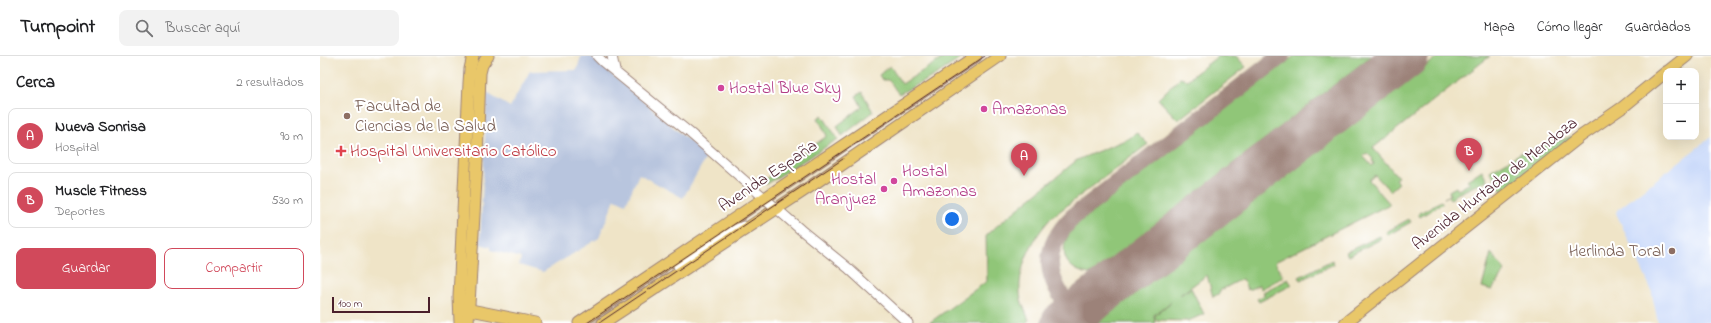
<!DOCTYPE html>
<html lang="es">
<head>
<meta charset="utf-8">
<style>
	:root { --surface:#fff; --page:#f2f2f2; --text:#202124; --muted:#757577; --line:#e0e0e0; --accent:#d1495b }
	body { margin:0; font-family:"Indie Flower",sans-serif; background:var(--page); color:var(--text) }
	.controls { position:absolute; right:12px; top:12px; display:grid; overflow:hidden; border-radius:8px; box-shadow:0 4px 16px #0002 }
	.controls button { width:36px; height:36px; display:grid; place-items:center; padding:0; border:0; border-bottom:1px solid var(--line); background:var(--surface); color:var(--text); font:20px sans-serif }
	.scale { position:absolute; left:12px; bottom:10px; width:98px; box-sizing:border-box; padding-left:4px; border:2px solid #4a1f2b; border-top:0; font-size:11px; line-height:14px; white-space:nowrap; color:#4a1f2b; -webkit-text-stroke:3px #fff; paint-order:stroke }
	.you { position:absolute; left:632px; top:163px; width:14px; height:14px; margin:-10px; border:3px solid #fff; border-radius:50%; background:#1a73e8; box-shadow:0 0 0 6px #1a73e833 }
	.badge { display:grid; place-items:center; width:26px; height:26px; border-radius:50%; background:var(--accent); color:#fff; font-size:13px; font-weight:700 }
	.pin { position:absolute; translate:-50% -33px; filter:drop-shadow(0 1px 2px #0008) }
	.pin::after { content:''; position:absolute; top:21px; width:14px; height:12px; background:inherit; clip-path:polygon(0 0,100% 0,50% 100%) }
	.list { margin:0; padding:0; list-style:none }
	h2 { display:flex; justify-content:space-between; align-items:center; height:52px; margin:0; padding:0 16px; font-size:17px }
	h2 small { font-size:13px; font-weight:400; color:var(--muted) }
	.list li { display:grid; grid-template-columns:26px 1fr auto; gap:12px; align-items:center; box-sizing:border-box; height:56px; margin:0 8px 8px; padding:0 8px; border:1px solid var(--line); border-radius:8px }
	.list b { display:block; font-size:15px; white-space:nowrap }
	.list p { margin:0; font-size:13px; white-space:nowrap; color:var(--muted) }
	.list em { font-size:13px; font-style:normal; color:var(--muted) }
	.actions { display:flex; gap:8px; padding:12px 16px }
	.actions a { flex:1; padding:9px 0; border:1px solid var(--accent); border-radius:8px; text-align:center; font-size:14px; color:var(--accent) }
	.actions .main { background:var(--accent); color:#fff }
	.icon { flex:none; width:22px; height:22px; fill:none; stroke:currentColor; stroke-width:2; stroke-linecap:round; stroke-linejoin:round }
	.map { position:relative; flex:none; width:1391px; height:267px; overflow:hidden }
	header { display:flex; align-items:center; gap:24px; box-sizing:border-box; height:56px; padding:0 20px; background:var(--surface); border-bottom:1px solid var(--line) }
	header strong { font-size:19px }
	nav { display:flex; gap:22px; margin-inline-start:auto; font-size:14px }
	.search { width:280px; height:36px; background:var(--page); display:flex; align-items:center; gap:10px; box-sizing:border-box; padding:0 14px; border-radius:8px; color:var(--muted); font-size:15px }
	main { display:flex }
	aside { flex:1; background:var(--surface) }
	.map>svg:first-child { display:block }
	.built { fill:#ccdbfa }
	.industrial { fill:#b8c5de }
	.green { fill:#90c678; stroke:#6d7252; fill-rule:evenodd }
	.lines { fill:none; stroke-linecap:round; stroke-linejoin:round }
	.taxiway { stroke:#9c8279; stroke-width:18 }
	.runway { stroke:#9c8279; stroke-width:44 }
	.minor-tunnel { stroke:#cebda8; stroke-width:9; stroke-dasharray:9 4.5; stroke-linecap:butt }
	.minor-casing { stroke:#9c8279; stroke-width:11 }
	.major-casing { stroke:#9c8279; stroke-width:13 }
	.minor { stroke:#fff; stroke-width:9 }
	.major { stroke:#e9c769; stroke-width:11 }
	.tram { stroke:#4a1f2b; stroke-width:1 }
	.hotel-dot { fill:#d1479c; stroke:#fff; stroke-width:1.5 }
	.education-dot { fill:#8d6e63; stroke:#fff; stroke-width:1.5 }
	.health-dot { fill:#e0444e; stroke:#fff; stroke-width:1.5 }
	.labels { text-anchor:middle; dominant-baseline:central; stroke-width:4; stroke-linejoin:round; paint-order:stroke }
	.hotel-label { font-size:17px; fill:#b23c85; stroke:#fff; text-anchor:start }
	.education-label { font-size:17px; fill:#785e54; stroke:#fff; text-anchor:start }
	.health-label { font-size:17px; fill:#be3a42; stroke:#fff; text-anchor:start }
	.street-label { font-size:17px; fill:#4a1f2b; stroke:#fff }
</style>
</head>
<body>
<header>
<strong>Turnpoint</strong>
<div class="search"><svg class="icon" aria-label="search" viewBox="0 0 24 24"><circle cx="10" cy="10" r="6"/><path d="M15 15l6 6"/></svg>Buscar aquí</div>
<nav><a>Mapa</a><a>Cómo llegar</a><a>Guardados</a></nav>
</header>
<main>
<aside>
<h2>Cerca<small>2 resultados</small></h2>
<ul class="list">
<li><span class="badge">A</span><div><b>Nueva Sonrisa</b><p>Hospital</p></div><em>90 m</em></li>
<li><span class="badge">B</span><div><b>Muscle Fitness</b><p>Deportes</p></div><em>530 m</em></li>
</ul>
<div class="actions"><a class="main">Guardar</a><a>Compartir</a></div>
</aside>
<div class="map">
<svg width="1391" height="267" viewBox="0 0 1391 267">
	<rect width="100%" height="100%" fill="#fff"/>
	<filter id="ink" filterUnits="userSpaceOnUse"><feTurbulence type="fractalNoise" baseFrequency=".025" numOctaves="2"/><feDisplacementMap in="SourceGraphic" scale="8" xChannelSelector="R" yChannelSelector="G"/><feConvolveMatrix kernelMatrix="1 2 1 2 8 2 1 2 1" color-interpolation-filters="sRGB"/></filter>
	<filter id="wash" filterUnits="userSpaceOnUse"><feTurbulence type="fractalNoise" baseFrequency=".012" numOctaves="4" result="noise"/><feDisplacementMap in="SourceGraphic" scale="16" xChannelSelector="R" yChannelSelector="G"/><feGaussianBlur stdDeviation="0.9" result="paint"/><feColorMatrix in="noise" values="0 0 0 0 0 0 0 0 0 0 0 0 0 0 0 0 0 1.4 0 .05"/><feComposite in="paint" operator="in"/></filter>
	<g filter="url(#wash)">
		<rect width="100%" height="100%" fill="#efe4c7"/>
		<polygon class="built" points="1391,81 1391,267 1338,267 1331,233 1296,157 1297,154"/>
		<polygon class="industrial" points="261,0 270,0 387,100 363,142 319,118 306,148 295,143 279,182 223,216 199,209 201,202 171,194 171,191 160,188 167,37 190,51 210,15 257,14"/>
		<g class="green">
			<path d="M626 0H645L614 20 579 38C574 33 573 28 568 24H562L559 19 570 10 582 28Z"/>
			<polygon points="898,0 916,0 926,11 858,64 838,43 860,22 867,24"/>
			<path d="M974 0H1051L777 214 770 218C741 214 737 190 755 170Z"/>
			<path d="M1119 0H1170L1053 92 1078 121 1075 123 1079 127 1070 135 1055 119 1049 124 1070 148 955 206 963 221 941 233 939 229 928 234 922 223 899 235 900 237 893 241 887 219 860 239 871 232 884 258 868 265 835 264V259L851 246 834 259 835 267H776ZM1047 97 1053 103 1052 104 1054 108 1052 110 1043 100Z"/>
			<polygon points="542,36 553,56 522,80 517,70 542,51 536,40"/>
			<polygon points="502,59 518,83 447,128 442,126 507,80 498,62"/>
			<path d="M816 76 828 88 732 161C713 181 695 215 701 244 703 251 707 258 709 264L706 267H609L667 225 666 179 757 104 810 82Z"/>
			<polygon points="1259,78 1186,139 1181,134 1170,115 1201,97"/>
			<polygon points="1162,114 1167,124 1137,138 1130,144 1128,141 1124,142 1130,139 1129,135 1136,131 1138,134 1150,127 1147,124"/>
			<polygon points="1121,145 1123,147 1100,161 1098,158"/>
			<polygon points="1089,163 1091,166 1068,179 1066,176"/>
			<polygon points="1060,180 1061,183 1028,200 1026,196"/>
			<polygon points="1171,197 1185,214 1172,234 1162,231"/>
			<polygon points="1012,204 1014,208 981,224 979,221"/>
			<polygon points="968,223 972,229 939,246 937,243 945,239 943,236"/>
		</g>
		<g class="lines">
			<path class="taxiway" d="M755 258C725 223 719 194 754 160L961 0"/>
			<polyline class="runway" points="743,267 1087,0"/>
		</g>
	</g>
	<g filter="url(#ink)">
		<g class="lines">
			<polyline class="minor-tunnel" points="273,267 358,210"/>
			<g class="minor-casing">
				<g id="minor">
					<polyline points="277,0 283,6 370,77 481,174 528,212 588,267"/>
					<polyline points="292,0 295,15"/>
					<polyline points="358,210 405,178 423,170"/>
				</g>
			</g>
			<g class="major-casing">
				<g id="major">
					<polyline points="1348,15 1367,0"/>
					<polyline points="141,252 215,267"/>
					<polyline points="140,267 139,241 149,27 150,13 153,0"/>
					<polyline points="148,267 157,105 160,17 162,9 168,0"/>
					<polyline points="259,267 656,0"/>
					<polyline points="283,267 491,130 680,0"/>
					<polyline points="1025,267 1261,80 1303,51 1346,16"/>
				</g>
			</g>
			<use href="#minor" class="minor"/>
			<use href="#major" class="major"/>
			<g class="tram">
				<polyline points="267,267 665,0"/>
				<polyline points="279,267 523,103"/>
			</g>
		</g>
	</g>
	<g class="hotel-dot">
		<circle cx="401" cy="32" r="4"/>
		<circle cx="664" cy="53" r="4"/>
		<circle cx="574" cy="125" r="4"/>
		<circle cx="564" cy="133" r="4"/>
	</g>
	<g class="education-dot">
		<circle cx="27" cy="60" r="4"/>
		<circle cx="1352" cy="195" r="4"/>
	</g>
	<path class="health-dot" d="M19 89h4v4h4v4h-4v4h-4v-4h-4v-4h4z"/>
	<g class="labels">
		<g class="hotel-label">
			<text x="409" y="32">Hostal Blue Sky</text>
			<text x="672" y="53">Amazonas</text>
			<text x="582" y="115">Hostal<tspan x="582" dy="20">Amazonas</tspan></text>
			<text x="556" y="123" text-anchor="end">Hostal<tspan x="556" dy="20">Aranjuez</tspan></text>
		</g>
		<g class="education-label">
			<text x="35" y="50">Facultad de<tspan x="35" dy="20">Ciencias de la Salud</tspan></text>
			<text x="1344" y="195" text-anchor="end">Herlinda Toral</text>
		</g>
		<g class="health-label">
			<text x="30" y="95">Hospital Universitario Católico</text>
		</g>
		<g class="street-label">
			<text transform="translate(448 120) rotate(-34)">Avenida España</text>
			<text transform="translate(1175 128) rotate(-38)">Avenida Hurtado de Mendoza</text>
		</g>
	</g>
</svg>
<div class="controls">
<button>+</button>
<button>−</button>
</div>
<div class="scale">100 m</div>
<div class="you"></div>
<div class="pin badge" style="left:704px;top:120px">A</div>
<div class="pin badge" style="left:1149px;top:115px">B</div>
</div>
</main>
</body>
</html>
